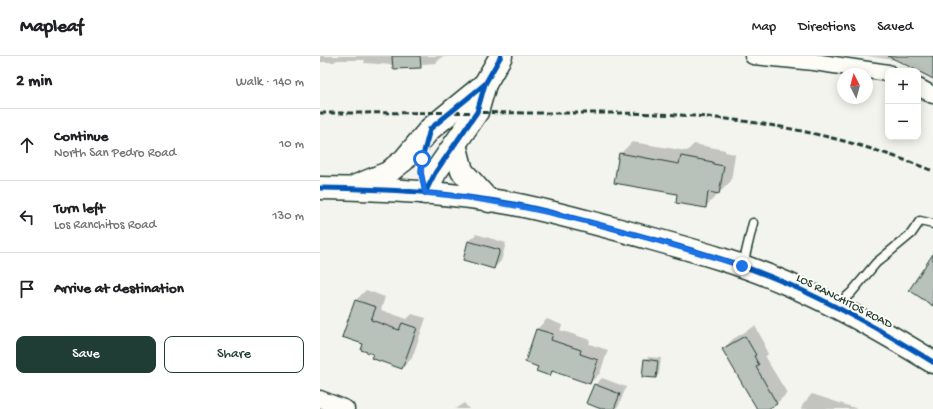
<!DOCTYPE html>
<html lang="en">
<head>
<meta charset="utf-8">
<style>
	:root { --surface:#fff; --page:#f2f2f2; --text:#202124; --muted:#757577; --line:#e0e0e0; --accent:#1f3d34 }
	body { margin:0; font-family:"Gochi Hand",sans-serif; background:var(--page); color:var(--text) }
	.controls { position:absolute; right:12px; top:12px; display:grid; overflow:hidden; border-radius:8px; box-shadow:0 2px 10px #0003 }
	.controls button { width:36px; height:36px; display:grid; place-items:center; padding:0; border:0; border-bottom:1px solid var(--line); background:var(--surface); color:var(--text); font:20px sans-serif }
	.compass { position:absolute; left:517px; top:12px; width:36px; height:36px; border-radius:50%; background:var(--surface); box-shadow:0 2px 10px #0003; rotate:354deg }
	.stop { position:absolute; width:12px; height:12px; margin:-9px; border:3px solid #1a73e8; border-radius:50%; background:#fff }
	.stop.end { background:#1a73e8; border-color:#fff; box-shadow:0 1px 4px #0008 }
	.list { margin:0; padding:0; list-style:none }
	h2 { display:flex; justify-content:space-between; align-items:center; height:52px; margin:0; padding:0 16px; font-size:17px }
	h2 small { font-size:13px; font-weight:400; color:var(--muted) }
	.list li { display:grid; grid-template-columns:26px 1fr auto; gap:12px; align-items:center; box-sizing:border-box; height:72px; padding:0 16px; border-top:1px solid var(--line) }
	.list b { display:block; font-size:15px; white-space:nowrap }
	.list p { margin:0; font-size:13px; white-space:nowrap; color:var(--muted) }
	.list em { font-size:13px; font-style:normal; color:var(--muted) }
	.actions { display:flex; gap:8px; padding:12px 16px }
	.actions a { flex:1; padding:9px 0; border:1px solid var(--accent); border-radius:8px; text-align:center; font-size:14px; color:var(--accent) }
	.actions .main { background:var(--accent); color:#fff }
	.icon { flex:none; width:22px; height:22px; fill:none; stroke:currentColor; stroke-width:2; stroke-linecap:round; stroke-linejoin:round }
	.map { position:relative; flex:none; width:613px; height:353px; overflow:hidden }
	header { display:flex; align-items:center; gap:24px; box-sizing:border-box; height:56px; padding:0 20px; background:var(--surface); border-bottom:1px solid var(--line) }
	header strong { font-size:19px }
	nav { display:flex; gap:22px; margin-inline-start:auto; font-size:14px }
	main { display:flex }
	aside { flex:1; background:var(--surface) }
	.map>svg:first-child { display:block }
	.shadow { fill:#0003 }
	.building { fill:#b9c1bb; stroke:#1f3d34 }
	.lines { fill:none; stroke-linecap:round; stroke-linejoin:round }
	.service-casing { stroke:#1f3d34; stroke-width:11 }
	.minor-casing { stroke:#1f3d34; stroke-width:19 }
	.secondary-casing { stroke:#1f3d34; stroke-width:25 }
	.service { stroke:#fdfcf7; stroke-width:8 }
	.minor { stroke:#fdfcf7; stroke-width:16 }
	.secondary { stroke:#fdfcf7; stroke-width:22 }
	.rail { stroke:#1f3d34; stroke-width:3; stroke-dasharray:6 3; stroke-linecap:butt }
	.cycleway-casing { stroke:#fdfcf7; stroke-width:8 }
	.cycleway { stroke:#0057b8; stroke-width:5 }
	.route { stroke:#1a73e8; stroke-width:5 }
	.labels { text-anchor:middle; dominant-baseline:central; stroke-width:4; stroke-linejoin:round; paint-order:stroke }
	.street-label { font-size:12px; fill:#1f3d34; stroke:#fdfcf7 }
</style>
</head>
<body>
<header>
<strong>Mapleaf</strong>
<nav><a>Map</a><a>Directions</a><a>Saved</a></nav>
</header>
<main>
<aside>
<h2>2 min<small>Walk · 140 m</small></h2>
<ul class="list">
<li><svg class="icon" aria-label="ahead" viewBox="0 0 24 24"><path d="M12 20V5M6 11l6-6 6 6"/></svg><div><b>Continue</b><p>North San Pedro Road</p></div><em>10 m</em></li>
<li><svg class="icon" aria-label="left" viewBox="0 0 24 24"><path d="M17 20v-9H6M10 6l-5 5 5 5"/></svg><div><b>Turn left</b><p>Los Ranchitos Road</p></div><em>130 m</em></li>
<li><svg class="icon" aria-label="arrive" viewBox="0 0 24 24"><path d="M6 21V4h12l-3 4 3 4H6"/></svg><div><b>Arrive at destination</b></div></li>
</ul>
<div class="actions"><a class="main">Save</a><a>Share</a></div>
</aside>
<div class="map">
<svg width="613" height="353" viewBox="0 0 613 353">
	<rect width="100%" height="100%" fill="#f4f4ef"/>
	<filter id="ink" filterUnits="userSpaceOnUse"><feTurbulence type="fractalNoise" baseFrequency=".025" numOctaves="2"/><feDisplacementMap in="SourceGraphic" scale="8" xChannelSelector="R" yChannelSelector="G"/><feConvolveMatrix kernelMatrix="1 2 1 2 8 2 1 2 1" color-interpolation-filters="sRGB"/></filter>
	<g filter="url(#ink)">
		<g class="shadow">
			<polygon points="0,0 131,0 122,1 116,7 103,8 101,11 44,7 45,4 17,4 14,6 1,6 0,8"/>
			<polygon points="546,0 578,0 575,4"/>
			<polygon points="312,86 367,95 374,88 405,94 405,96 415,98 411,125 385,151 359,137 300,98"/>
			<polygon points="156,178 186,187 181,205 174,212 144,203 149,185"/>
			<polygon points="46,234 65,241 61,254 87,263 92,258 106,262 92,302 82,312 54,297 44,287 24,280 36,244"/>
			<polygon points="227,263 242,269 240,274 270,284 269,288 288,294 280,317 270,327 234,315 230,318 219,310 217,273"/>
			<polygon points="435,270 445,288 444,290 448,298 445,301 467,337 457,347 447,353 438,353 403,293 413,283"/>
			<polygon points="328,301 341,302 339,318 336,321 325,304"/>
			<polygon points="282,322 306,331 299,349 295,353 283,353 275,329"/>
			<polygon points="492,338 538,353 481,353 483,348"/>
			<polygon points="144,347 149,353 135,353"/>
		</g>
		<g class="building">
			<polygon points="72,0 100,0 101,12 73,13"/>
			<polygon points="568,0 613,0 613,23 598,15"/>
			<polygon points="299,97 359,108 361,100 393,106 393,108 404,110 399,138 388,136 386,152 356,147 357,138 294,127"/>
			<polygon points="148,185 180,194 174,213 143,204"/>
			<polygon points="613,198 613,250 589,234"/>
			<polygon points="35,244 56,251 51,264 79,274 82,267 97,272 82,313 51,302 53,298 41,294 43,288 22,281"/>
			<polygon points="216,273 233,278 231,284 261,294 260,298 278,304 270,328 232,315 230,320 216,315 218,311 205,306"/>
			<polygon points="425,280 436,299 434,300 439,309 436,311 457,348 448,353 437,353 402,293"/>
			<polygon points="324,303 338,305 336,322 322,321"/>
			<polygon points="274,328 300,338 294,353 281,353 266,347"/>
		</g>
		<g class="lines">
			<g class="service-casing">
				<g id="service">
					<polyline points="423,209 433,167"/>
					<polyline points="517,249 531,237 556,207 591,178 600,165 613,168"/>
				</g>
			</g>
			<g class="minor-casing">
				<g id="minor">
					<polyline points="433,0 494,6 568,17"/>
					<polyline points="598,31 613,39"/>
					<polyline points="0,343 26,353"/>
				</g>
			</g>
			<g class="secondary-casing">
				<g id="secondary">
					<polyline points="135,88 142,115 169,145"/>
					<polyline points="36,130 68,117 75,111 84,104 110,73 165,28"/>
					<path d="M0 132C65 133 130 136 194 148 239 157 284 170 329 182 376 195 423 208 468 228 518 250 566 277 613 306"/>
					<polyline points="105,137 115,117 157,56 165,28 181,0"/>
				</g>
			</g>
			<use href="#service" class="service"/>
			<use href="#minor" class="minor"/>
			<use href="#secondary" class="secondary"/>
			<path class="rail" d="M0 57C71 57 141 56 212 57 266 57 320 56 374 60 456 66 537 84 613 115"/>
			<g class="cycleway-casing">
				<g id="cycleway">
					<path d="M0 132C65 133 130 136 194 148 239 157 284 170 329 182 376 195 423 208 468 228 518 250 566 277 613 306"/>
					<polyline points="105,137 115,117 157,56 165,28 181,0"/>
					<polyline points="105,137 101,116 102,103 110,73 165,28"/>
				</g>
			</g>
			<use href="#cycleway" class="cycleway"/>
		</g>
	</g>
	<g class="lines" filter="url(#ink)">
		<path class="route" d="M102 103 101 116 105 137C214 147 318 178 422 210"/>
	</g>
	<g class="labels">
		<g class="street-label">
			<text transform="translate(524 246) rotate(27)">LOS RANCHITOS ROAD</text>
		</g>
	</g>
</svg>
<div class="controls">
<button>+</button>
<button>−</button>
</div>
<svg class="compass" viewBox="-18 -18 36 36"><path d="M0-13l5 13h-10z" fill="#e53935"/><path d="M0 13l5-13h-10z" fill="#757577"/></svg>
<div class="stop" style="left:102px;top:103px"></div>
<div class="stop end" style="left:422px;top:210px"></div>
</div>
</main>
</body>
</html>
